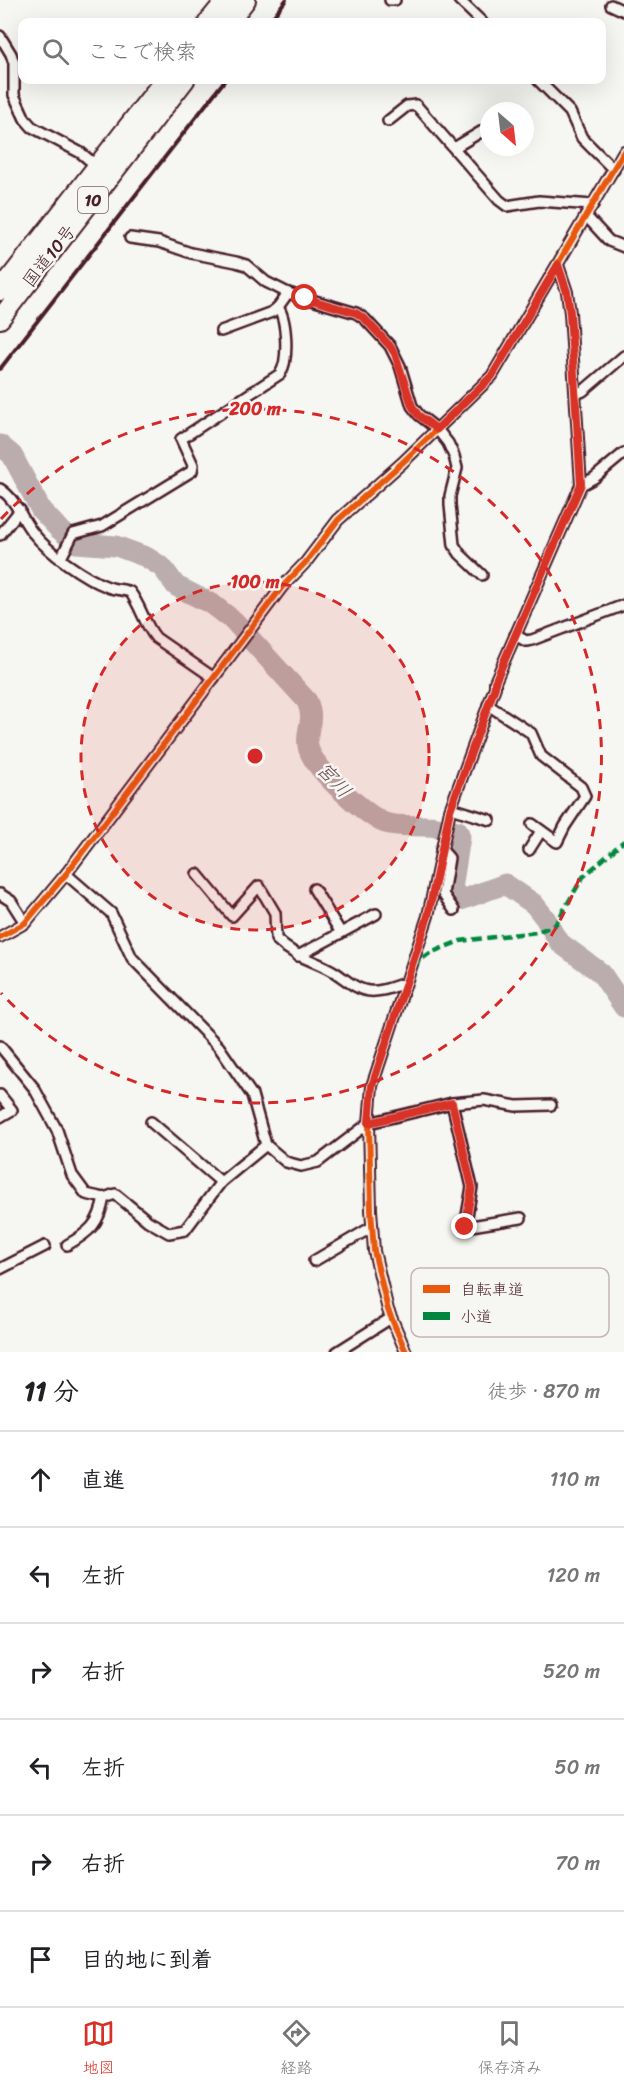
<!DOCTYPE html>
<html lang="ja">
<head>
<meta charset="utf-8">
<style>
	:root { --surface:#fff; --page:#f6f6f6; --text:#202124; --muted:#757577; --line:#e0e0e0; --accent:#d93025 }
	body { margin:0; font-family:Sriracha,"Klee One",sans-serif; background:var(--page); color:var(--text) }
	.compass { position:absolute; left:480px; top:102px; width:54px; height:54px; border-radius:50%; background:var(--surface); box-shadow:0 6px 24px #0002; rotate:152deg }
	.stop { position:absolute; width:18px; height:18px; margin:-14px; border:4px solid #d93025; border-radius:50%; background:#fff }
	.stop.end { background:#d93025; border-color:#fff; box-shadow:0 2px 6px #0008 }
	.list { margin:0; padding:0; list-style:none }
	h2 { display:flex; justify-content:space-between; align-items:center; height:78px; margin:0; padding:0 24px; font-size:26px }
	h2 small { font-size:20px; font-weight:400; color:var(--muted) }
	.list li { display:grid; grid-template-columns:39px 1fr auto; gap:18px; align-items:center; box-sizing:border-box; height:96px; padding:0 24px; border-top:2px solid var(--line) }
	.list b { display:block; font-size:22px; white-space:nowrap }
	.list em { font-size:20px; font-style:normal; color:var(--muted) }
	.icon { flex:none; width:33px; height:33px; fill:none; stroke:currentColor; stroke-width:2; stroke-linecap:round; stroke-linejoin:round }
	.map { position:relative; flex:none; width:624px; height:1352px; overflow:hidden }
	.search { position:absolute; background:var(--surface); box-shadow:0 6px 24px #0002; left:18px; right:18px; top:18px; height:66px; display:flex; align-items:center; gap:15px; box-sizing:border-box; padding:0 21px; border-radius:12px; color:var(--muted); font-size:22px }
	.sheet { height:654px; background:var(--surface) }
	nav { display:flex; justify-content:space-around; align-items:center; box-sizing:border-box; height:84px; border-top:2px solid var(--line); background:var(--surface); font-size:16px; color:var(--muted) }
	nav a { display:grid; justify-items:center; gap:3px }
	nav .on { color:var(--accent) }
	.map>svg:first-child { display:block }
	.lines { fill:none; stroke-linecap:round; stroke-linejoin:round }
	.river { stroke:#bbadae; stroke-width:21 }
	.street-casing { stroke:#4a1f2b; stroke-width:14 }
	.highway-casing { stroke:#4a1f2b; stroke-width:22 }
	.street { stroke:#f6f6f2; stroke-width:9 }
	.highway { stroke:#f6f6f2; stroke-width:18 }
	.rail { stroke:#4a1f2b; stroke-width:4 }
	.quiet { stroke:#00873e; stroke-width:4.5; stroke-dasharray:9 4.5; stroke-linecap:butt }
	.cycleway-casing { stroke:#f6f6f2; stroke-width:10 }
	.cycleway { stroke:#e8590c; stroke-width:6 }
	.route { stroke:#d93025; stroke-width:8 }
	.ring { fill:none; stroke:#d62828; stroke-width:3; stroke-dasharray:10 8 }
	.labels { text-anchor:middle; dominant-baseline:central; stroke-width:5; stroke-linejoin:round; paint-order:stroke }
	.shield { fill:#f6f6f2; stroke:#7e6067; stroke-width:1.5 }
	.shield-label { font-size:16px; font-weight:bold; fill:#4a1f2b }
	.street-label { font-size:18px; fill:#4a1f2b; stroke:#f6f6f2 }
	.water-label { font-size:20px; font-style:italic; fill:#6c4a52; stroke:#f6f6f2 }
	.key { fill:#f6f6f2; stroke:#c2b6b6; stroke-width:1.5 }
	.key-label { font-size:16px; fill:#4a1f2b }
	.centre { fill:#d62828; stroke:#f6f6f2; stroke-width:3 }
	.ring-label { font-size:18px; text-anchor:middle; font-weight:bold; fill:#d62828; stroke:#f6f6f2; stroke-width:5; stroke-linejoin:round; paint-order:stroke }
</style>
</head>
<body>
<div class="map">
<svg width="624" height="1352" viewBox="0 0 624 1352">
	<rect width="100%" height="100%" fill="#f6f6f2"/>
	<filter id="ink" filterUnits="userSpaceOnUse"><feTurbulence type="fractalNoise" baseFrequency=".0167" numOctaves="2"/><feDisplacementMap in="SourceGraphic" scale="12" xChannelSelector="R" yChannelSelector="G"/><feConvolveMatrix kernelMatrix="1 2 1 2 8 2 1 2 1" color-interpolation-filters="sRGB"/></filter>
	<g filter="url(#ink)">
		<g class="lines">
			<path class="river" d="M0 445 12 455 41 510 59 529 76 543 116 546 146 557 162 567 176 586 212 604 234 621 307 701C316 723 305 727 308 746 310 766 366 816 385 823 398 827 412 825 426 826 437 826 448 829 458 831L460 837 452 889 461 900 505 884 534 904 545 918 560 943 601 973 624 1007"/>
			<g class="street-casing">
				<g id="street">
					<polyline points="390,0 395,0"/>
					<polyline points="459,0 482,22"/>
					<polyline points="611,5 624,11"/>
					<polyline points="0,36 11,54 14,63 14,95 25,119 32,127 81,153 99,168"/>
					<polyline points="538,80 570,112 582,138 614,170"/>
					<polyline points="388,121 407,106 416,105 499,200 507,206 539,201 593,205"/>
					<polyline points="454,148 489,127"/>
					<polyline points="586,216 609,241 624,247"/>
					<polyline points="130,238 159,242 191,253 236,262 246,265 266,282 288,293 356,313 365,319 390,346 400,366 412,406 419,415 437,429 448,443 454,456 457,468 450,496 450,505 454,545 460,554 482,575"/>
					<polyline points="221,331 272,312 278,307 288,293"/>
					<polyline points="576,394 583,391 624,356"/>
					<polyline points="581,485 594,478 624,453"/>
					<path d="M0 489C17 500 21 519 33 533 49 553 84 578 108 587 115 590 123 589 130 592 141 606 144 624 156 638L214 678"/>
					<polyline points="0,535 20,510"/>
					<path d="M61 558 73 534 102 526 192 471 193 465 181 439 280 374C289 361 287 320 278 307"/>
					<polyline points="515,635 526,641 532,640 624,605"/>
					<polyline points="488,705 531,733 541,756 581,787 585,796 565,826 557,842 532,824"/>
					<polyline points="451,808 490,820"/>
					<polyline points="441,849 449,858 443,894 454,910"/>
					<polyline points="529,850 541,831"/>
					<polyline points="66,874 111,913 132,958 219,1047 252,1095 266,1145 286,1162 301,1166 318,1162 369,1123 452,1103 472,1187 465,1227 521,1218"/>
					<path d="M197 874 232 916 259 886 275 913 276 939C296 959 314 959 336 973 345 979 353 987 364 990 377 994 393 987 405 983"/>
					<polyline points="314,889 341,933"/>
					<polyline points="0,894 11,901 25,923"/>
					<polyline points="0,937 25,923 66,874 282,587 306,562 338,520 402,463 492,376 624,151"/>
					<polyline points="298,956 376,914"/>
					<polyline points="0,1046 34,1088 57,1130 72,1175 86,1194 104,1198 115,1194 148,1221 169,1233 185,1230 221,1182 266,1145"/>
					<polyline points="0,1095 12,1110 0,1117"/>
					<polyline points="452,1103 484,1100 516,1106 551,1105"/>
					<polyline points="151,1122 221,1182"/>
					<path d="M67 1245C90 1232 99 1224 104 1198"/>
					<polyline points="314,1261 372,1227"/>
					<polyline points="0,1269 45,1246"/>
					<polyline points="337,1352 391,1318"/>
					<polyline points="406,1352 388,1310 374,1251 371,1210 369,1123 372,1086 428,916 450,810 495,687 495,682 581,485 570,313 567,292 558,265"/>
				</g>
			</g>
			<g class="highway-casing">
				<g id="highway">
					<polyline points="208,22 226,0"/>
					<polyline points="229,22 246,0"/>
					<polyline points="0,291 164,80"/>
					<polyline points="0,319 185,80"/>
				</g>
			</g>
			<use href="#street" class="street"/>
			<use href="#highway" class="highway"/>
			<g class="rail">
				<polyline points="269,22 286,0"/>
				<polyline points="0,369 225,80"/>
			</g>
			<polyline class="quiet" points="412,966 430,953 460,941 537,932 555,925 583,877 624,841"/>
			<g class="cycleway-casing">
				<g id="cycleway">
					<polyline points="0,937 25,923 66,874 282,587 306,562 338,520 402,463 492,376 624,151"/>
					<polyline points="406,1352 388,1310 374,1251 371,1210 369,1123 372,1086 428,916 450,810 495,687 495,682 581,485 570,313 567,292 558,265"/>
				</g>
			</g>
			<use href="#cycleway" class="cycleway"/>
		</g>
	</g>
	<g class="lines" filter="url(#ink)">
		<polyline class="route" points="305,298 356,313 365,319 390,346 395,354 412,406 418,415 437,429 492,376 558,265 567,292 570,313 581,484 495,682 495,687 450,810 428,916 372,1086 369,1123 452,1103 472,1187 465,1227"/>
	</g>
	<circle cx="255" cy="756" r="174" fill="#d62828" fill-opacity=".12"/>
	<g class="ring">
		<circle cx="255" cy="756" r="174"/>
		<path d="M1 519A347 347 0 1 1 1 993"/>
	</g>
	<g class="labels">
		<rect class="shield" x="78" y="187" width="30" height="26" rx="4.5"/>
		<g class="shield-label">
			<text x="93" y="200">10</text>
		</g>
		<g class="street-label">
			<text transform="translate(49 256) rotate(-52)">国道10号</text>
		</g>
		<g class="water-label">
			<text transform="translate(334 780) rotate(47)">宮川</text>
		</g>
	</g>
	<rect x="411" y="1268" width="198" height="69" rx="9" class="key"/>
	<rect x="423" y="1285" width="27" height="8" fill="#e8590c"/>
	<rect x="423" y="1312" width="27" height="8" fill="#00873e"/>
	<g class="key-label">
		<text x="460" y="1295">自転車道</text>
		<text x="460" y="1322">小道</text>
	</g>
	<circle cx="255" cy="756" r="9" class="centre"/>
	<g class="ring-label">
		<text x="255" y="415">200 m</text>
		<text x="255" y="588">100 m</text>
	</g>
</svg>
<svg class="compass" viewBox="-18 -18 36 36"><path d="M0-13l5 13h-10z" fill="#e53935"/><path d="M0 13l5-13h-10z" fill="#757577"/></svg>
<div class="stop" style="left:305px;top:298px"></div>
<div class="stop end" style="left:465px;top:1227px"></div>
<div class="search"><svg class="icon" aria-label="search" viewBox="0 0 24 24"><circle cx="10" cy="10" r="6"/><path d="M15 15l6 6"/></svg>ここで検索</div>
</div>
<section class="sheet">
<h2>11 分<small>徒歩 · 870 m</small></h2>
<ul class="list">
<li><svg class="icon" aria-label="ahead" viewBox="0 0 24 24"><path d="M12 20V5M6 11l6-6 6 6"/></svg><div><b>直進</b></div><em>110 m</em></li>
<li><svg class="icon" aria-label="left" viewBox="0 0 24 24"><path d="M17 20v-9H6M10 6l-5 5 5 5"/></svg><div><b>左折</b></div><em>120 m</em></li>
<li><svg class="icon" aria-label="right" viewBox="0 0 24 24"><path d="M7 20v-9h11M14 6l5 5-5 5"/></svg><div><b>右折</b></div><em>520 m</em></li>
<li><svg class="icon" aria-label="left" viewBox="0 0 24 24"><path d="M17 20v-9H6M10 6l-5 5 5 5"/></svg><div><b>左折</b></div><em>50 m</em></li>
<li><svg class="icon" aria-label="right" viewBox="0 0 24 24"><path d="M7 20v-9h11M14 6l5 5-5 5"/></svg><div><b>右折</b></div><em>70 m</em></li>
<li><svg class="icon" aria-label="arrive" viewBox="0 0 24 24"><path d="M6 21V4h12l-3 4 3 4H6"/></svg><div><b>目的地に到着</b></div></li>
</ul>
</section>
<nav>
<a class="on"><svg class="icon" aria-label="map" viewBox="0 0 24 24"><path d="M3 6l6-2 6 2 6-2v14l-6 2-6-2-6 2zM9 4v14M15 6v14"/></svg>地図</a>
<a><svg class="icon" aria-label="directions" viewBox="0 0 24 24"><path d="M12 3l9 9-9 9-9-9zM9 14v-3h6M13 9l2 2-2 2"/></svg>経路</a>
<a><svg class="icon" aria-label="saved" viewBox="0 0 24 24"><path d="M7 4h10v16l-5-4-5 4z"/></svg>保存済み</a>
</nav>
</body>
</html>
